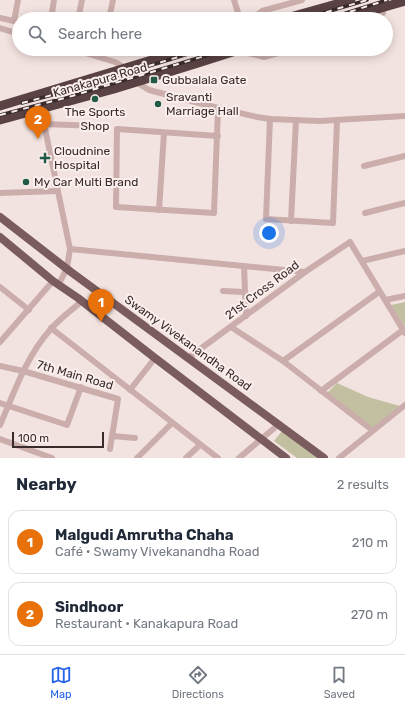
<!DOCTYPE html>
<html lang="en">
<head>
<meta charset="utf-8">
<style>
	:root { --surface:#fff; --page:#f2f2f3; --text:#1f2937; --muted:#747a83; --line:#e0e1e3; --accent:#2563eb }
	body { margin:0; font-family:Rubik,sans-serif; background:var(--page); color:var(--text) }
	.scale { position:absolute; left:12px; bottom:10px; width:92px; box-sizing:border-box; padding-left:4px; border:2px solid #392b2c; border-top:0; font-size:11px; line-height:14px; white-space:nowrap; color:#392b2c; -webkit-text-stroke:3px #faefed; paint-order:stroke }
	.you { position:absolute; left:269px; top:233px; width:14px; height:14px; margin:-10px; border:3px solid #fff; border-radius:50%; background:#1a73e8; box-shadow:0 0 0 6px #1a73e833 }
	.badge { display:grid; place-items:center; width:26px; height:26px; border-radius:50%; background:var(--accent); color:#fff; font-size:13px; font-weight:700 }
	.pin { position:absolute; translate:-50% -33px; filter:drop-shadow(0 1px 2px #0008) }
	.pin::after { content:''; position:absolute; top:21px; width:14px; height:12px; background:inherit; clip-path:polygon(0 0,100% 0,50% 100%) }
	.list { margin:0; padding:0; list-style:none }
	h2 { display:flex; justify-content:space-between; align-items:center; height:52px; margin:0; padding:0 16px; font-size:17px }
	h2 small { font-size:13px; font-weight:400; color:var(--muted) }
	.list li { display:grid; grid-template-columns:26px 1fr auto; gap:12px; align-items:center; box-sizing:border-box; height:64px; margin:0 8px 8px; padding:0 8px; border:1px solid var(--line); border-radius:12px }
	.list b { display:block; font-size:15px; white-space:nowrap }
	.list p { margin:0; font-size:13px; white-space:nowrap; color:var(--muted) }
	.list em { font-size:13px; font-style:normal; color:var(--muted) }
	.icon { flex:none; width:22px; height:22px; fill:none; stroke:currentColor; stroke-width:2; stroke-linecap:round; stroke-linejoin:round }
	.map { position:relative; flex:none; width:405px; height:458px; overflow:hidden }
	.search { position:absolute; background:var(--surface); box-shadow:0 2px 10px #0003; left:12px; right:12px; top:12px; height:44px; display:flex; align-items:center; gap:10px; box-sizing:border-box; padding:0 14px; border-radius:22px; color:var(--muted); font-size:15px }
	.sheet { height:196px; background:var(--surface) }
	nav { display:flex; justify-content:space-around; align-items:center; box-sizing:border-box; height:56px; border-top:1px solid var(--line); background:var(--surface); font-size:11px; color:var(--muted) }
	nav a { display:grid; justify-items:center; gap:2px }
	nav .on { color:var(--accent) }
	.map>svg:first-child { display:block }
	.green { fill:#c2c0a0 }
	.lines { fill:none; stroke-linecap:round; stroke-linejoin:round }
	.minor { stroke:#cbaeac; stroke-width:6 }
	.major { stroke:#7b5c5e; stroke-width:8 }
	.highway { stroke:#5a4244; stroke-width:9 }
	.rail-casing { stroke:#392b2c; stroke-width:3.5 }
	.rail { stroke:#faefed; stroke-width:2; stroke-dasharray:6; stroke-linecap:butt }
	.poi-dot { fill:#215a47; stroke:#faefed; stroke-width:1.5 }
	.labels { text-anchor:middle; dominant-baseline:central; stroke-width:4; stroke-linejoin:round; paint-order:stroke }
	.street-label { font-size:12px; fill:#392b2c; stroke:#faefed }
	.poi-label { font-size:12px; fill:#392b2c; stroke:#faefed; text-anchor:start }
</style>
</head>
<body>
<div class="map">
<svg width="405" height="458" viewBox="0 0 405 458">
	<rect width="100%" height="100%" fill="#f3e3e0"/>
	<g class="green">
		<polygon points="405,302 405,327 391,305"/>
		<polygon points="337,383 368,397 400,406 373,428 327,393"/>
		<polygon points="282,431 318,458 297,458 274,441"/>
	</g>
	<g class="lines">
		<g class="minor">
			<polyline points="234,0 240,19"/>
			<polyline points="0,18 14,21 18,0"/>
			<polyline points="51,19 54,0"/>
			<polyline points="78,19 82,0"/>
			<polyline points="109,19 113,0"/>
			<polyline points="252,19 262,11 302,0"/>
			<polyline points="377,19 383,13 382,8"/>
			<polyline points="0,28 19,34"/>
			<polyline points="72,49 115,62 127,69 136,82 149,90 218,108 257,117 270,119 319,121 405,116"/>
			<polyline points="236,53 248,53 264,57 293,49"/>
			<polyline points="40,110 44,124 70,249 67,268 59,284"/>
			<polyline points="270,119 266,219 333,223 337,121"/>
			<polyline points="44,124 96,126"/>
			<polyline points="218,136 117,129 116,207 214,213 218,108"/>
			<polyline points="364,166 405,156"/>
			<polyline points="0,193 57,191"/>
			<polyline points="159,210 164,133"/>
			<polyline points="365,213 405,203"/>
			<polyline points="291,221 296,120"/>
			<polyline points="70,249 305,272"/>
			<polyline points="362,261 405,251"/>
			<polyline points="244,266 246,316"/>
			<polyline points="0,287 29,310"/>
			<polyline points="223,291 245,292"/>
			<polyline points="385,300 405,296"/>
			<polyline points="231,327 283,361 379,292"/>
			<polyline points="51,328 218,458"/>
			<polyline points="0,342 53,281"/>
			<polyline points="188,358 305,272 350,242 405,333"/>
			<polyline points="283,361 372,430"/>
			<polyline points="0,366 23,371 118,399 110,449"/>
			<polyline points="130,390 155,358"/>
			<polyline points="321,391 403,330"/>
			<polyline points="0,403 67,425 81,387"/>
			<path d="M0 425C14 393 26 357 50 330 59 319 72 310 82 301"/>
			<polyline points="112,436 135,438"/>
			<polyline points="0,439 52,458"/>
			<polyline points="137,458 172,423"/>
			<polyline points="186,458 200,445"/>
			<polyline points="239,458 279,424"/>
			<polyline points="339,458 405,405"/>
		</g>
		<g class="major">
			<polyline points="0,217 71,272 324,458"/>
			<polyline points="0,237 53,281 78,298 155,358 286,458"/>
		</g>
		<g class="highway">
			<polyline points="283,19 351,0"/>
			<polyline points="343,19 405,1"/>
			<polyline points="0,106 188,49"/>
			<polyline points="0,120 114,89 195,64 242,49"/>
		</g>
		<g class="rail-casing">
			<g id="rail">
				<polyline points="303,19 367,0"/>
				<polyline points="327,19 387,0"/>
				<polyline points="22,103 71,90 204,49"/>
				<polyline points="0,115 72,96 228,49"/>
			</g>
		</g>
		<use href="#rail" class="rail"/>
	</g>
	<g class="poi-dot">
		<rect x="150" y="76" width="8" height="8" rx="2"/>
		<circle cx="95" cy="99" r="4"/>
		<circle cx="158" cy="104" r="4"/>
		<path d="M43 152h4v4h4v4h-4v4h-4v-4h-4v-4h4z"/>
		<circle cx="26" cy="182" r="4"/>
	</g>
	<g class="labels">
		<g class="street-label">
			<text transform="translate(100 80) rotate(-16)">Kanakapura Road</text>
			<text transform="translate(262 290) rotate(-37)">21st Cross Road</text>
			<text transform="translate(188 343) rotate(36)">Swamy Vivekanandha Road</text>
			<text transform="translate(75 375) rotate(16)">7th Main Road</text>
		</g>
		<g class="poi-label">
			<text x="162" y="80">Gubbalala Gate</text>
			<text x="166" y="97">Sravanti<tspan x="166" dy="14">Marriage Hall</tspan></text>
			<text x="95" y="112" text-anchor="middle">The Sports<tspan x="95" dy="14">Shop</tspan></text>
			<text x="54" y="151">Cloudnine<tspan x="54" dy="14">Hospital</tspan></text>
			<text x="34" y="182">My Car Multi Brand</text>
		</g>
	</g>
</svg>
<div class="scale">100 m</div>
<div class="you"></div>
<div class="pin badge" style="left:101px;top:322px;background:#e8710a">1</div>
<div class="pin badge" style="left:38px;top:139px;background:#e8710a">2</div>
<div class="search"><svg class="icon" aria-label="search" viewBox="0 0 24 24"><circle cx="10" cy="10" r="6"/><path d="M15 15l6 6"/></svg>Search here</div>
</div>
<section class="sheet">
<h2>Nearby<small>2 results</small></h2>
<ul class="list">
<li><span class="badge" style="background:#e8710a">1</span><div><b>Malgudi Amrutha Chaha</b><p>Café · Swamy Vivekanandha Road</p></div><em>210 m</em></li>
<li><span class="badge" style="background:#e8710a">2</span><div><b>Sindhoor</b><p>Restaurant · Kanakapura Road</p></div><em>270 m</em></li>
</ul>
</section>
<nav>
<a class="on"><svg class="icon" aria-label="map" viewBox="0 0 24 24"><path d="M3 6l6-2 6 2 6-2v14l-6 2-6-2-6 2zM9 4v14M15 6v14"/></svg>Map</a>
<a><svg class="icon" aria-label="directions" viewBox="0 0 24 24"><path d="M12 3l9 9-9 9-9-9zM9 14v-3h6M13 9l2 2-2 2"/></svg>Directions</a>
<a><svg class="icon" aria-label="saved" viewBox="0 0 24 24"><path d="M7 4h10v16l-5-4-5 4z"/></svg>Saved</a>
</nav>
</body>
</html>
